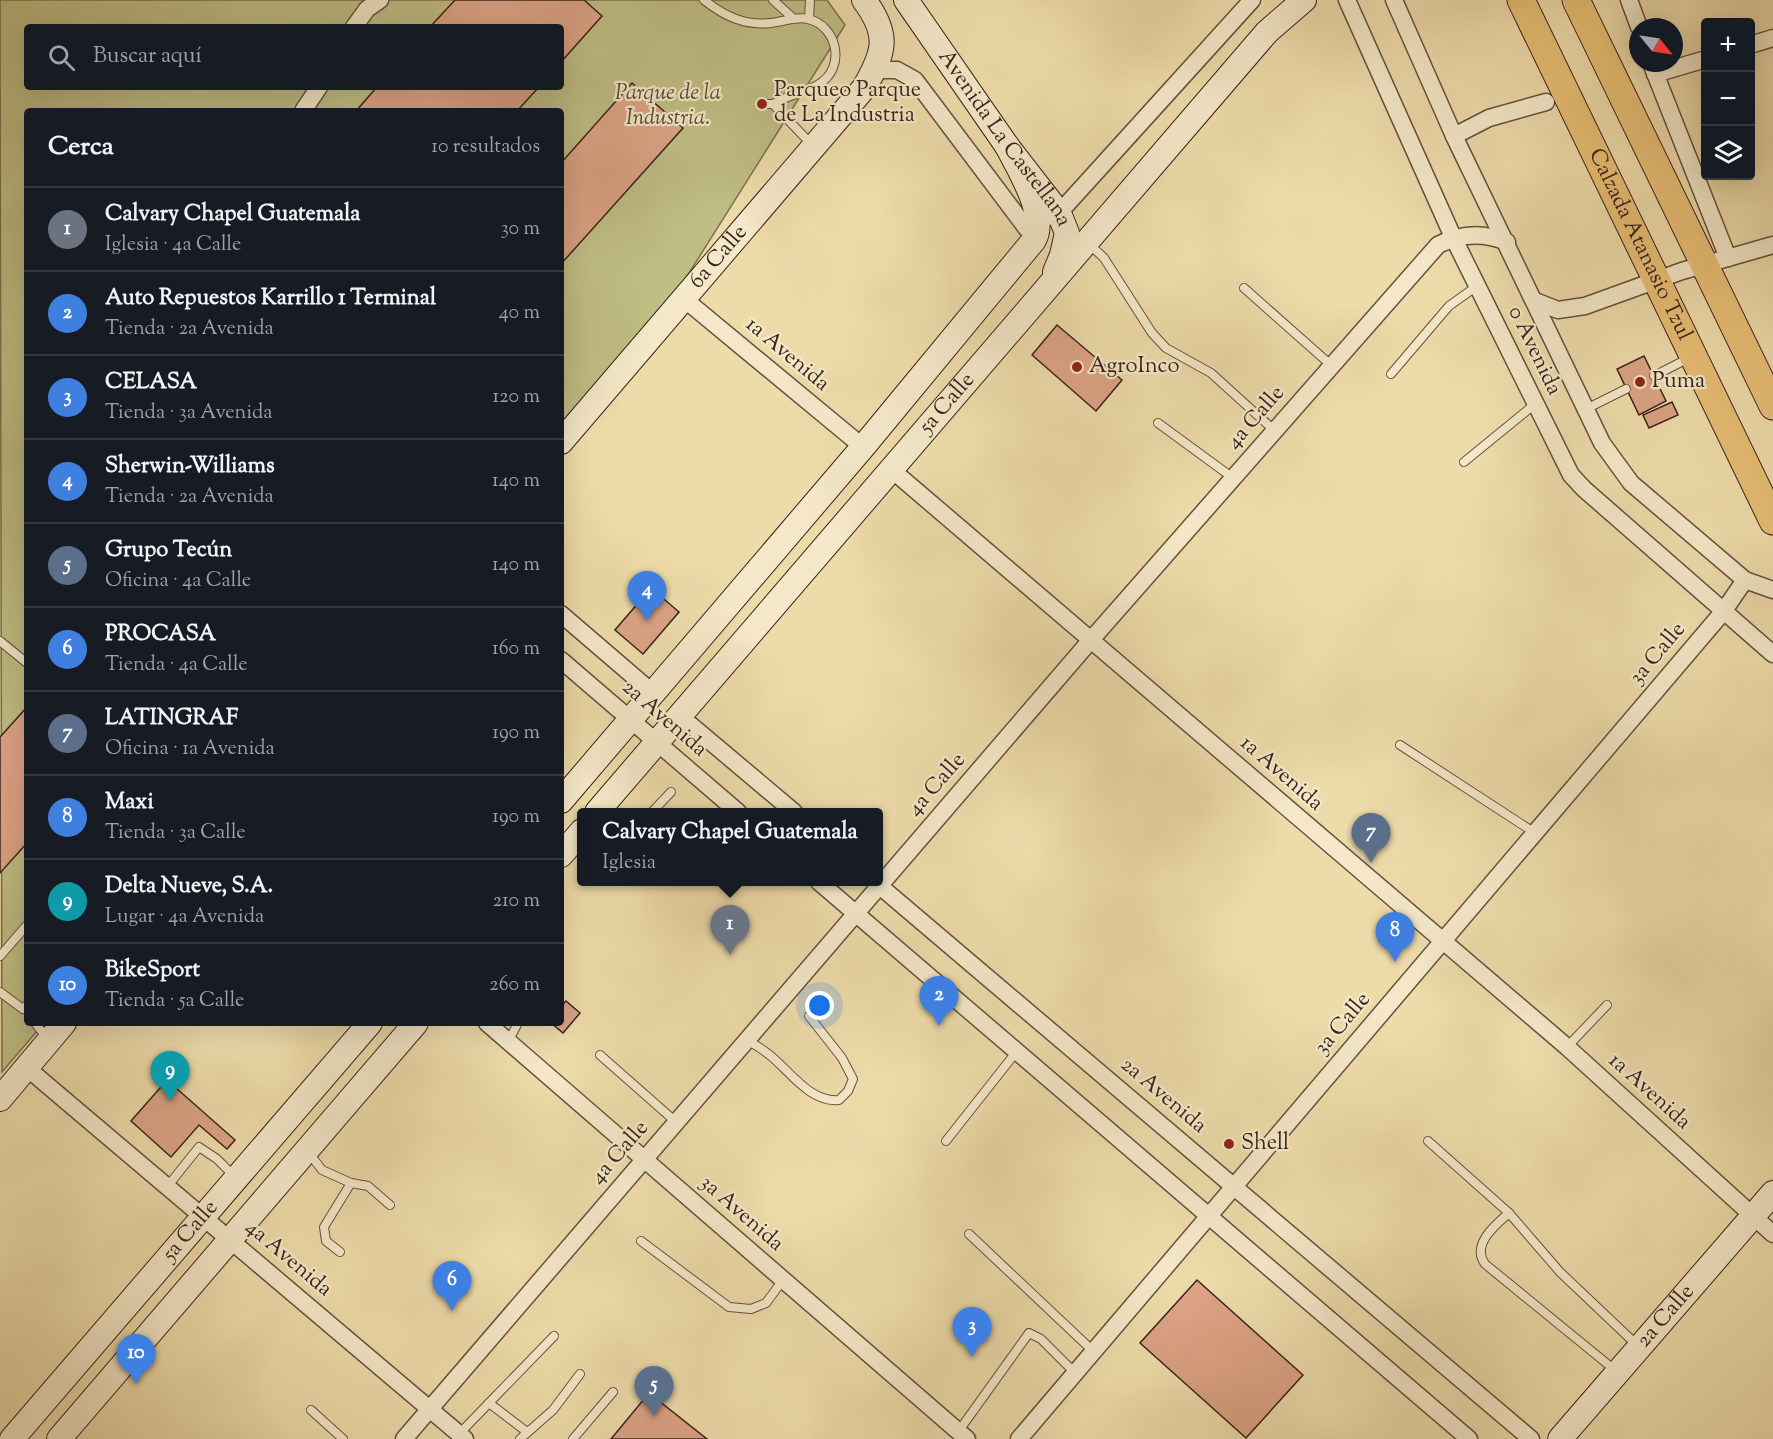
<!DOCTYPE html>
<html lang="es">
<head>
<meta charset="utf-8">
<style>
	:root { --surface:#171b24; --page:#20242c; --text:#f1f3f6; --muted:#9ea1a6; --line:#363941; --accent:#7c3aed }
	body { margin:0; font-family:"Sorts Mill Goudy",serif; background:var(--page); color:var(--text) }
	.controls { position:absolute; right:18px; top:18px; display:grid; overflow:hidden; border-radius:6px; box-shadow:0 6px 24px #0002 }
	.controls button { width:54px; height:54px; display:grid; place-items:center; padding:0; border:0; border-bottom:2px solid var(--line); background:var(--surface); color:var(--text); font:30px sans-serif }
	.compass { position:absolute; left:1629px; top:18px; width:54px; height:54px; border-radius:50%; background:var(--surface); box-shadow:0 6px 24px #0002; rotate:120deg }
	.you { position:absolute; left:820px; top:1006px; width:21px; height:21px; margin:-15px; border:4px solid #fff; border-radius:50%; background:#1a73e8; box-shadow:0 0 0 9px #1a73e833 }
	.badge { display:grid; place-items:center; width:39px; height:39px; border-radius:50%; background:var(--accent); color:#fff; font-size:20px; font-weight:700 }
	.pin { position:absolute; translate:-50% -50px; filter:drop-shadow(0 2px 3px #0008) }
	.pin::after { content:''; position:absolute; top:32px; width:21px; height:18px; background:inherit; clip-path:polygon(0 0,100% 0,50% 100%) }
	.popup { position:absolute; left:577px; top:808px; width:306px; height:78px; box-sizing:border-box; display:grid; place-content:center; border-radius:6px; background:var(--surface); filter:drop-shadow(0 2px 4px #0005); font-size:20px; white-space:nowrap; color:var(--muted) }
	.popup b { font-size:22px; color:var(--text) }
	.popup::after { content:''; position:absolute; left:50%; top:100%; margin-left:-12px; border:12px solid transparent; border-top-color:var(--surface) }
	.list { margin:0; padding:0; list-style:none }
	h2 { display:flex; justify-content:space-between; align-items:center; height:78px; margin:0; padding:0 24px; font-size:26px }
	h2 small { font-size:20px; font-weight:400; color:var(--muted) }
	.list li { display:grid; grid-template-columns:39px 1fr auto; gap:18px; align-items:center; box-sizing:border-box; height:84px; padding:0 24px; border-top:2px solid var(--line) }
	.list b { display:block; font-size:22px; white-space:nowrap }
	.list p { margin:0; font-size:20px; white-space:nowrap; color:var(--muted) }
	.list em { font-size:20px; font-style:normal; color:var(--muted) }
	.icon { flex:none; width:33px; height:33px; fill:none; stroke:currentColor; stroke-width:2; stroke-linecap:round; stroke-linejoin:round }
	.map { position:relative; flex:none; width:1773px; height:1439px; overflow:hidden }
	.search { position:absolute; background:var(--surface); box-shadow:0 6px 24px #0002; left:24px; top:24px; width:540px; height:66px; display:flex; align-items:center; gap:15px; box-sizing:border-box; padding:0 21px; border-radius:6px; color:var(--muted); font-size:22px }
	.panel { position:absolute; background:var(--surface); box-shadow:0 6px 24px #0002; left:24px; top:108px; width:540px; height:918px; border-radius:6px }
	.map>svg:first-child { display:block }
	.green { fill:#bfbe84; stroke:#7b7050; stroke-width:1.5; fill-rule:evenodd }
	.building { fill:#dca386; stroke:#37231b; stroke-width:1.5 }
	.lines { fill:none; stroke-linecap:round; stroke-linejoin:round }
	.lane-casing { stroke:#65513f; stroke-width:10 }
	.street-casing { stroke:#65513f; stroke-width:19 }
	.secondary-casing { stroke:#37231b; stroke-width:26 }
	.primary-casing { stroke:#37231b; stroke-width:29 }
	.lane { stroke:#f4e8c8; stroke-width:8 }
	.street { stroke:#f4e8c8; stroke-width:16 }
	.secondary { stroke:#f4e8c8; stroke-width:24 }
	.primary { stroke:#e7be75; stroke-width:27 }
	.poi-dot { fill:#8f2418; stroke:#f4e8c8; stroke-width:2 }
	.labels { text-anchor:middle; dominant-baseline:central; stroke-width:4.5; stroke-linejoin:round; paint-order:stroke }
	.poi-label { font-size:22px; fill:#37231b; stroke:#f4e8c8; text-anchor:start }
	.park-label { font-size:22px; font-style:italic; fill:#594a35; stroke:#f4e8c8 }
	.street-label { font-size:22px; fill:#37231b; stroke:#f4e8c8 }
</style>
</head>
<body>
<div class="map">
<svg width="1773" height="1439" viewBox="0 0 1773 1439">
	<rect width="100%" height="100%" fill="#eedbaa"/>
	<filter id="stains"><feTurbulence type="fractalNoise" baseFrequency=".00333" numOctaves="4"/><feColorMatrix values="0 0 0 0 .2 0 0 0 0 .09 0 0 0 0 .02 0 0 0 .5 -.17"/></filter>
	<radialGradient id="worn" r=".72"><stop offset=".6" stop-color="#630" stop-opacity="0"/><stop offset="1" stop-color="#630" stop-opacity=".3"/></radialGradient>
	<path class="green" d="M0 0H827L845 25 679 289 561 425V111H27V1023H44L2 1072ZM27 27H561V87H27Z"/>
	<g class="building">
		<polygon points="455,0 584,0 602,16 561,62 561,27 430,27"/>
		<polygon points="632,83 683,128 561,264 561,163"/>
		<polygon points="377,87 539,87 517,111 356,111"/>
		<polygon points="1057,325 1122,380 1096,411 1032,355"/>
		<polygon points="1644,356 1666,401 1639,415 1617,369"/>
		<polygon points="1672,402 1678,415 1649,428 1643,415"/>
		<polygon points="651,588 679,612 643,654 615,630"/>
		<polygon points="27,707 27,843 0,873 0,737"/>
		<polygon points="566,1001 580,1013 563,1033 551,1023 561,1023 561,1006"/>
		<polygon points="167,1080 235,1140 227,1149 199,1125 171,1157 131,1121"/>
		<polygon points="1197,1280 1303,1375 1246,1438 1140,1343"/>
		<polygon points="649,1393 707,1439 611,1439"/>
	</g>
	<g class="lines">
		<g class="lane-casing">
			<g id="lane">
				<path d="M704 0C724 16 745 26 771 23 783 22 796 16 808 19 838 26 846 68 819 84 805 93 787 95 773 104L811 144"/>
				<polyline points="773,0 794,19"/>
				<polyline points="809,19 810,0"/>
				<polyline points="762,104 773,104"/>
				<polyline points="1088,243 1104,258 1152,333 1166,348 1211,373 1275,431"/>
				<polyline points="1244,288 1332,366"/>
				<polyline points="1391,374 1449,306 1477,286"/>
				<polyline points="1654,376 1689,358"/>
				<polyline points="1586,409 1626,389"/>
				<polyline points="1158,423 1233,478"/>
				<polyline points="1464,462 1535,404"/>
				<polyline points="0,641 27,663"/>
				<polyline points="1400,745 1535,833"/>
				<polyline points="652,812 671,792"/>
				<polyline points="0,956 27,925"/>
				<polyline points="0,992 23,1009 27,1005"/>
				<polyline points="35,1023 48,1039"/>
				<path d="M747 1040C753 1044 761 1048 767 1053 789 1069 809 1103 839 1100L848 1091 853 1079 842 1058 809 1016"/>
				<polyline points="508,1042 518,1023"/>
				<polyline points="1567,1047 1607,1005"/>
				<polyline points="600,1055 676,1122"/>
				<polyline points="946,1141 1017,1051"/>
				<polyline points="1428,1141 1509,1213"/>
				<polyline points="309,1153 322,1170 351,1183 368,1186 390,1205"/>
				<polyline points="167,1187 199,1147 217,1159 236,1178"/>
				<polyline points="969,1234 1094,1352"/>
				<polyline points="641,1241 729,1307 751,1309 766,1303 783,1280"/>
				<polyline points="340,1252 326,1241 324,1227 351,1183"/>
				<path d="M1616 1371 1485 1264C1471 1245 1495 1225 1509 1213L1560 1272 1639 1347"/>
				<polyline points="311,1410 343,1439"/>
				<polyline points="527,1432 489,1403 554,1336"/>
				<polyline points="958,1432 1029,1333 1041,1339 1075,1373"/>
				<polyline points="459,1434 489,1403"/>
				<polyline points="520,1439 553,1410 580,1374"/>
				<polyline points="573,1439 613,1392"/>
			</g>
		</g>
		<g class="street-casing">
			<g id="street">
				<polyline points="1347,0 1453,237 1571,475 1584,489 1773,654"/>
				<polyline points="1394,0 1454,136 1602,443 1631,483 1745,580 1773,590"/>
				<polyline points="1629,0 1639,27"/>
				<polyline points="354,27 367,9 380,0"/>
				<polyline points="1750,45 1773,38"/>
				<polyline points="1651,63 1728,258"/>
				<polyline points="875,70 897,70 915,80 1027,229"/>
				<polyline points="1655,74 1706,59"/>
				<polyline points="303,111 319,87"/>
				<polyline points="1454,136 1489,118 1546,102"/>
				<polyline points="1021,220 1039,220 1059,213 1252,0"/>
				<polyline points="683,298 863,447"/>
				<polyline points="1535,301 1558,310 1585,306 1682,271 1773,245"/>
				<polyline points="892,470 1567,1047 1773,1234"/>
				<polyline points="561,614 653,693"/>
				<polyline points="561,660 738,812"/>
				<polyline points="680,716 794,812"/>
				<polyline points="819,882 1469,1439"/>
				<polyline points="875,882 1531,1439"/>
				<polyline points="487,1023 967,1439"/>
				<polyline points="27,1068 465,1439"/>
				<path d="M404 1439 1090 641 1438 245C1461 233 1483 232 1507 242"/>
				<polyline points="1019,1439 1723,612 1745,580"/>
			</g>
		</g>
		<g class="secondary-casing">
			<g id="secondary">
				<path id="s1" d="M906 0 1007 146 1059 213 1067 233 1062 255 1055 272"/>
				<path id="s2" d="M561 442 864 88C885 52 890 35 864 0"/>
				<path d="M561 801 863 447 1034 240C1048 215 1019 170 1007 146"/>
				<path id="s3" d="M597 812 1267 32 1304 0"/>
				<polyline points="561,855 582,831"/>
				<polyline points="0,1099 64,1023"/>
				<path id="s4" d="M12 1439 370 1023"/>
				<polyline points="59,1439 416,1023"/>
				<path id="s5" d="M1560 1439 1773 1193"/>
			</g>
		</g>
		<g class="primary-casing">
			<g id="primary">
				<path id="s6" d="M1521 0 1773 521"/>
				<polyline points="1576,0 1773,406"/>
			</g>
		</g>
		<use href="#lane" class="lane"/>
		<use href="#street" class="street"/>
		<use href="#secondary" class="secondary"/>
		<use href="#primary" class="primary"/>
	</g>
	<g class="poi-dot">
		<circle cx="762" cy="104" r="6"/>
		<circle cx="1077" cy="367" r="6"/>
		<circle cx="1640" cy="382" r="6"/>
		<circle cx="1229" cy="1144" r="6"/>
	</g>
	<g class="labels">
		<g class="poi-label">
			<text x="774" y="91">Parqueo Parque<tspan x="774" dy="25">de La Industria</tspan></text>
			<text x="1089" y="367">AgroInco</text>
			<text x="1652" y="382">Puma</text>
			<text x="1241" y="1144">Shell</text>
		</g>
		<g class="park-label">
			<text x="668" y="94">Parque de la<tspan x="668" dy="25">Industria.</tspan></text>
		</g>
		<g class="street-label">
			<text stroke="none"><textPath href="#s1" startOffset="170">Avenida La Castellana</textPath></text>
			<text stroke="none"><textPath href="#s6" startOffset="272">Calzada Atanasio Tzul</textPath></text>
			<text stroke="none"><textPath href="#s2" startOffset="243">6a Calle</textPath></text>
			<text transform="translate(1534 351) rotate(64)">0 Avenida</text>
			<text transform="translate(787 355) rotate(40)">1a Avenida</text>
			<text stroke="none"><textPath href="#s3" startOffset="538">5a Calle</textPath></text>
			<text transform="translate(1256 418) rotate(-49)">4a Calle</text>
			<text transform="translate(1658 654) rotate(-50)">3a Calle</text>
			<text transform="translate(664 719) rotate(41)">2a Avenida</text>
			<text transform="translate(1281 774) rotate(41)">1a Avenida</text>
			<text transform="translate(937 785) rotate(-49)">4a Calle</text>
			<text transform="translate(1343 1024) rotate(-50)">3a Calle</text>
			<text transform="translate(1649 1092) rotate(42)">1a Avenida</text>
			<text transform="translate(1163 1096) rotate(40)">2a Avenida</text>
			<text transform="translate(620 1153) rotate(-49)">4a Calle</text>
			<text transform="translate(741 1214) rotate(41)">3a Avenida</text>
			<text stroke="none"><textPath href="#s4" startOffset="274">5a Calle</textPath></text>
			<text transform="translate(288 1259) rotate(40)">4a Avenida</text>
			<text stroke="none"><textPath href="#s5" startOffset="162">2a Calle</textPath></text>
		</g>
	</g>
	<rect width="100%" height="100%" filter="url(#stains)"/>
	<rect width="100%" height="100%" fill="url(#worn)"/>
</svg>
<div class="controls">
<button>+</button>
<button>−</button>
<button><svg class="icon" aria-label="layers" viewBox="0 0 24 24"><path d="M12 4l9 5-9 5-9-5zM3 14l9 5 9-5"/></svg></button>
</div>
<svg class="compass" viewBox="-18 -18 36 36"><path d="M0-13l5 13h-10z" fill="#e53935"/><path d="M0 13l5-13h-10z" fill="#9ea1a6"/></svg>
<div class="you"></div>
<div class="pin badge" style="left:730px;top:955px;background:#6b7280">1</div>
<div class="popup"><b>Calvary Chapel Guatemala</b>Iglesia</div>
<div class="pin badge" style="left:939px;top:1026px;background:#3f7fe0">2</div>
<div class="pin badge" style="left:972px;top:1357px;background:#3f7fe0">3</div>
<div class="pin badge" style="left:647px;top:621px;background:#3f7fe0">4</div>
<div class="pin badge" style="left:654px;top:1416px;background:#5c6f8a">5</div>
<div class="pin badge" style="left:452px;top:1311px;background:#3f7fe0">6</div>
<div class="pin badge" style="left:1371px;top:863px;background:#5c6f8a">7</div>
<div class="pin badge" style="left:1395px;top:962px;background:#3f7fe0">8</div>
<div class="pin badge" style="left:170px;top:1101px;background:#0f9aa8">9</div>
<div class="pin badge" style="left:136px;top:1384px;background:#3f7fe0">10</div>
<div class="search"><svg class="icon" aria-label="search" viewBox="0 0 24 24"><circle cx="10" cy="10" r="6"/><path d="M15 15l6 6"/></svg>Buscar aquí</div>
<section class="panel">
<h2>Cerca<small>10 resultados</small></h2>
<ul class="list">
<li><span class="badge" style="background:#6b7280">1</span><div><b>Calvary Chapel Guatemala</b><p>Iglesia · 4a Calle</p></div><em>30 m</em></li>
<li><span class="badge" style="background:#3f7fe0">2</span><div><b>Auto Repuestos Karrillo 1 Terminal</b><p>Tienda · 2a Avenida</p></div><em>40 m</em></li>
<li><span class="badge" style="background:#3f7fe0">3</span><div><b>CELASA</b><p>Tienda · 3a Avenida</p></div><em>120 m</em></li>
<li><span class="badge" style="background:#3f7fe0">4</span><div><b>Sherwin-Williams</b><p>Tienda · 2a Avenida</p></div><em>140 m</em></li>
<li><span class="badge" style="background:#5c6f8a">5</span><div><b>Grupo Tecún</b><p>Oficina · 4a Calle</p></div><em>140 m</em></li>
<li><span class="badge" style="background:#3f7fe0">6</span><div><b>PROCASA</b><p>Tienda · 4a Calle</p></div><em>160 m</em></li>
<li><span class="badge" style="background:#5c6f8a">7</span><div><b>LATINGRAF</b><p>Oficina · 1a Avenida</p></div><em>190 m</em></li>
<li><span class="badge" style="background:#3f7fe0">8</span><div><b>Maxi</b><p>Tienda · 3a Calle</p></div><em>190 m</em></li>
<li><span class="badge" style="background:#0f9aa8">9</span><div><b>Delta Nueve, S.A.</b><p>Lugar · 4a Avenida</p></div><em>210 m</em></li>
<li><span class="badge" style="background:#3f7fe0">10</span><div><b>BikeSport</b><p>Tienda · 5a Calle</p></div><em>260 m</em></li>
</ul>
</section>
</div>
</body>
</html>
